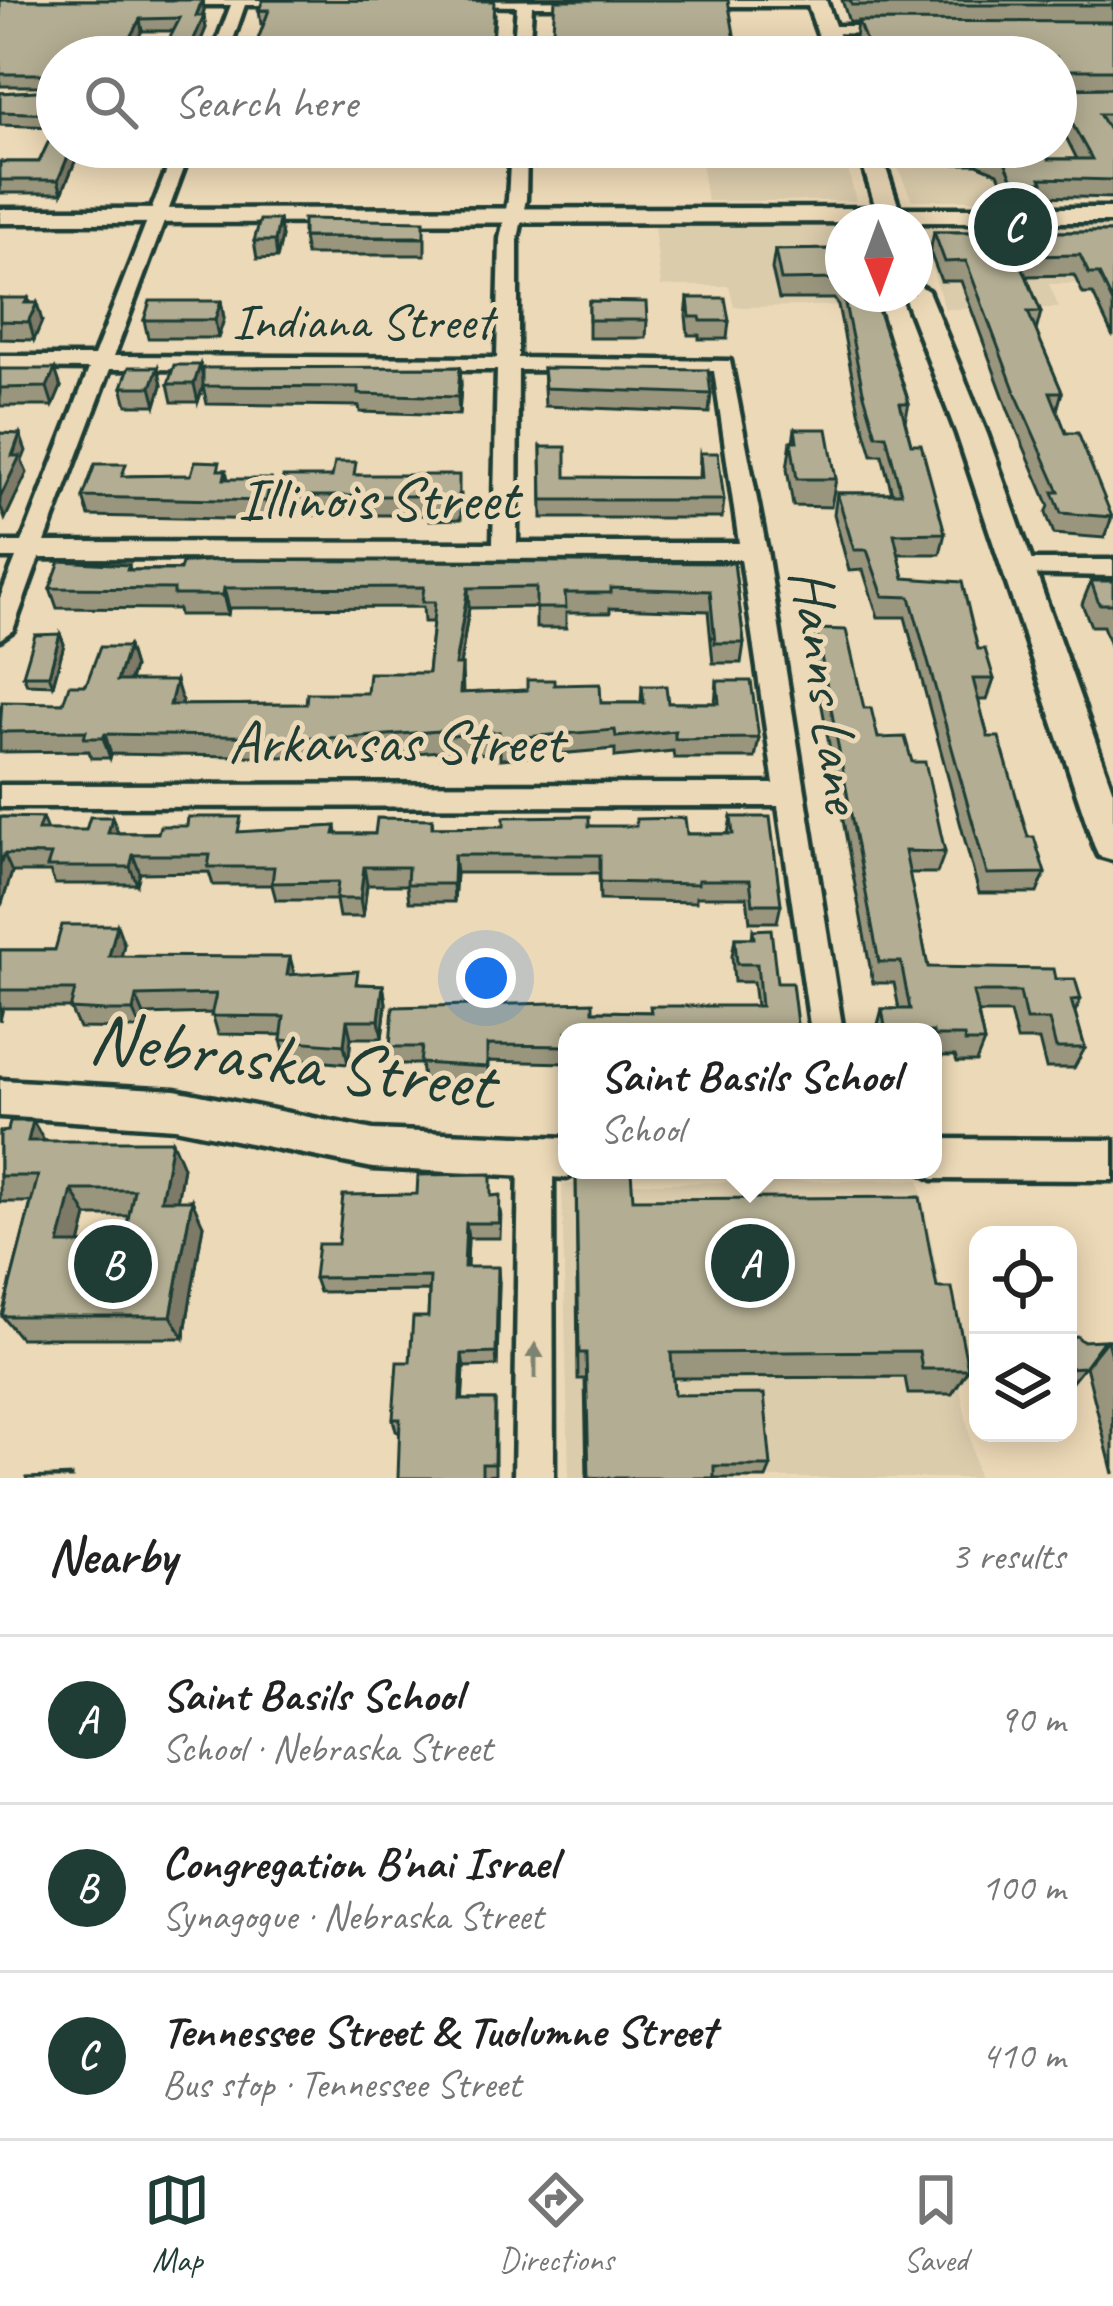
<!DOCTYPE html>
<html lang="en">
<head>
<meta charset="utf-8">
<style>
	:root { --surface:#fff; --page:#f2f2f2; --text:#222; --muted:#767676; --line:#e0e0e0; --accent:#1f3d34 }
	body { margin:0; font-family:Caveat,sans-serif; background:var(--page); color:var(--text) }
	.controls { position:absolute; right:36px; bottom:36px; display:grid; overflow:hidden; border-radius:24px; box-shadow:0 6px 30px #0003 }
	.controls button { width:108px; height:108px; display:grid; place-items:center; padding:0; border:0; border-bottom:3px solid var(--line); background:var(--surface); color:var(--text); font:60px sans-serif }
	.compass { position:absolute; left:825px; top:204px; width:108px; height:108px; border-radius:50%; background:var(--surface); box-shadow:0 6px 30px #0003; rotate:179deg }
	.you { position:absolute; left:486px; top:978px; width:42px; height:42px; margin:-30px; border:9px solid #fff; border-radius:50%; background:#1a73e8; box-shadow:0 0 0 18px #1a73e833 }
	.badge { display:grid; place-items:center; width:78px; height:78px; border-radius:50%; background:var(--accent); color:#fff; font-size:39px; font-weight:700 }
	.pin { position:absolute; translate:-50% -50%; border:6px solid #fff; box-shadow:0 3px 12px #0006 }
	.popup { position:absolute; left:558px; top:1023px; width:384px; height:156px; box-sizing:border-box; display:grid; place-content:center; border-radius:24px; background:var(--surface); filter:drop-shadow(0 3px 9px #0005); font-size:39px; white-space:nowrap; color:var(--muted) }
	.popup b { font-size:45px; color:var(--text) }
	.popup::after { content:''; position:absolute; left:50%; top:100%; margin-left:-24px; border:24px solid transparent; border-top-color:var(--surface) }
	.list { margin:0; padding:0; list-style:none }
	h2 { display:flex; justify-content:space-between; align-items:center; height:156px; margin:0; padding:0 48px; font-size:51px }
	h2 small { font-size:39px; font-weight:400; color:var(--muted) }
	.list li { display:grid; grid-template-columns:78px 1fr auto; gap:36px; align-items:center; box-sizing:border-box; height:168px; padding:0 48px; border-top:3px solid var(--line) }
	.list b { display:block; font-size:45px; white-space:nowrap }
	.list p { margin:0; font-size:39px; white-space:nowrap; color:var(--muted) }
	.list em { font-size:39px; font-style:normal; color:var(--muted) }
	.icon { flex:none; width:66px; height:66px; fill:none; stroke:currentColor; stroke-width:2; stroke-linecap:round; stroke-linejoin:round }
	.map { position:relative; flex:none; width:1113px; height:1478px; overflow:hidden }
	.search { position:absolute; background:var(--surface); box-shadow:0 6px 30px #0003; left:36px; right:36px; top:36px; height:132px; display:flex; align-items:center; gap:30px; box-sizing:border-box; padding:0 42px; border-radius:66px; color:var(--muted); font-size:45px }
	.sheet { height:660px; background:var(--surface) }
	nav { display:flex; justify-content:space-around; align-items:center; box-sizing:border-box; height:168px; border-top:3px solid var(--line); background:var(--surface); font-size:33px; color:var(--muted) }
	nav a { display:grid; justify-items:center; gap:6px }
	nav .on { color:var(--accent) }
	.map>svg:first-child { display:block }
	.built { fill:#dbccac }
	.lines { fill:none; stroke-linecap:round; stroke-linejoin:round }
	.minor-casing { stroke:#1f3d34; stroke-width:9 }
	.tertiary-casing { stroke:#1f3d34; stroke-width:9 }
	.secondary-casing { stroke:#1f3d34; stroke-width:9 }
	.minor { fill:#ecd9b7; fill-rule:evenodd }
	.tertiary { fill:#ecd9b7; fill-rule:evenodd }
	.secondary { fill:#ecd9b7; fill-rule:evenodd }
	.wall { fill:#9a967e; stroke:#1f3d34; stroke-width:3; fill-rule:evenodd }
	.shaded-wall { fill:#7d7a67; stroke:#1f3d34; stroke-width:3 }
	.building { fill:#b3ae93; stroke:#1f3d34; stroke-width:3; fill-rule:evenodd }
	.oneway { fill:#7b836f }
	.labels { text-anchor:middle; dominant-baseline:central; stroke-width:10; stroke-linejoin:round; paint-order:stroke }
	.far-street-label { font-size:51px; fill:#1f3d34; stroke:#ecd9b7 }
	.street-label { font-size:60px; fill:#1f3d34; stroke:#ecd9b7 }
	.near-street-label { font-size:72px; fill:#1f3d34; stroke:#ecd9b7 }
</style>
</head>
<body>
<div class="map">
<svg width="1113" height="1478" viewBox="0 0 1113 1478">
	<rect width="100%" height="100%" fill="#ecd9b7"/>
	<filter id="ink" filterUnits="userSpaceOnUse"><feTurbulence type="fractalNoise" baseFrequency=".00833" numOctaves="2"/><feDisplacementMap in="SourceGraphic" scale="24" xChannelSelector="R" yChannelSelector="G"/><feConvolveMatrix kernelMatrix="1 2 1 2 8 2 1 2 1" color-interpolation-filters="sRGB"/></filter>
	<g filter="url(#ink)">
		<g class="built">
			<polygon points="1056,125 1060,125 1072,150 1113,151 1113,200 912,200 889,147 1056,147"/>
			<polygon points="699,147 842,147 856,201 707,201"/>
			<polygon points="916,221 1113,222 1113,283 1049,284 1059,308 945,309"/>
			<polygon points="654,226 843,227 843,294 891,294 894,305 734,307 729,286 661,286"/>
			<polygon points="919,1180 978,1478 569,1478 562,1184"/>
		</g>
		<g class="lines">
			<g class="minor-casing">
				<g id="minor">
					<polygon points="160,0 304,0 304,1 297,5 245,5 227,57 211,57 231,5 167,5"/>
					<polygon points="597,0 591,6 532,6 529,57 513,57 517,6 461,5 454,1"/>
					<polygon points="689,0 823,0 824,2 817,6 695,6"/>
					<polygon points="827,26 893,26 900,30 893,34 822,33 820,30"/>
					<path d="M176 147H192L114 356 497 358 500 239 508 199 511 147H527L526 199 518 239V358L730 361 767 551 843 1032H811L778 806 0 807V785L774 784 741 559 39 558 13 630 0 639V598L16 558H0V542H22L89 369 0 368V356H94ZM110 369 497 370 493 543 45 542ZM518 370 714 371 739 543H517Z"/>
					<polygon points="1019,560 1113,560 1113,576 1010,574 1007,568 1010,562"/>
					<polygon points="536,1142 548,1147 553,1158 554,1478 514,1478 519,1158 524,1147"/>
				</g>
			</g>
			<g class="tertiary-casing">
				<g id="tertiary">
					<polygon points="0,1080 175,1090 373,1130 567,1138 567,1170 583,1170 567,1178 373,1168 175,1128 0,1116"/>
					<polygon points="933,1139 1113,1140 1113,1180 933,1179 917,1170 933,1170"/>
				</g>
			</g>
			<g class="secondary-casing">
				<g id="secondary">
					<polygon points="806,0 826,0 846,57 826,57"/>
					<polygon points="857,147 879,147 899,208 1113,208 1113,222 0,223 0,209 876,208"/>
					<polygon points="915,283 928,291 987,434 1113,791 1113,860 1099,856 1094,845 957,434 903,294 915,294"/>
				</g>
			</g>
			<use href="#minor" class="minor"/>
			<use href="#tertiary" class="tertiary"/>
			<use href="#secondary" class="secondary"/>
		</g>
		<g class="wall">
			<polygon points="0,0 203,0 204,10 203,16 206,28 194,57 160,57 174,31 142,31 57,57 57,86 0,86"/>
			<polygon points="842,0 1113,0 1113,88 1060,88 1060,89 1113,88 1113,131 1110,131 1113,137 1113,198 1040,196 1039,200 1010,200 998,173 977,164 937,164 933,154 895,154 893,147 1042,147 1048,159 1077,159 1065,135 1056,135 1056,57 863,57 855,38 857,22 849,22"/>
			<polygon points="259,10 495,14 492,57 246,57 254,50 264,24 261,24"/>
			<polygon points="57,90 57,147 81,147 62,193 0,193 0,162 39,162 56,127 0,125 0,93"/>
			<polygon points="713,147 837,147 836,155 714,155"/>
			<polygon points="279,220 282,237 277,258 257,259 254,241"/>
			<polygon points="934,232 1113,232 1113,337 1093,294 1083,294 1074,275 1028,276 1027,278 1041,312 1036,331 1062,392 1057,410 1066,433 1112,517 1104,538 1054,534 1046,513 1049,506 1009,412 961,281 941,281 930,252"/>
			<polygon points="303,237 425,238 425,255 306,255"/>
			<polygon points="843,249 843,294 875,294 909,403 905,421 911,444 945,533 940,554 898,554 904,578 978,649 994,679 987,700 978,700 988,737 1028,837 1045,873 1037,893 979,893 905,617 878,617 863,570 849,571 834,514 837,493 892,493 882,455 872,455 859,411 838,305 834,299 779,299 772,269 775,250"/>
			<polygon points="0,298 30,303 42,321 34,340 0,339"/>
			<polygon points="688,298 729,321 727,339 699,339 699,335 688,335 686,316"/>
			<polygon points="221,301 224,319 218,338 148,338 144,320"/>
			<polygon points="589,301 647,320 646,338 589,338"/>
			<polygon points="200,365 203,379 460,367 461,385 459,415 360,412 359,406 207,404 203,386 198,402 172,402 168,384"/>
			<polygon points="158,367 162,385 156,405 127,405 122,387"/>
			<polygon points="543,368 711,394 709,413 545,406"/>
			<polygon points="0,369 61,387 53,406 0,406"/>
			<polygon points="795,429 836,479 831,507 793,506 787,469 791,441 793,441"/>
			<polygon points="541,447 566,477 699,478 700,453 724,500 722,518 542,518"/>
			<polygon points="222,470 226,470 228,479 274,497 269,520 89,516 83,497 130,476 191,475"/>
			<polygon points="358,475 461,494 461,519 429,520 429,515 282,515 278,496 332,477"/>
			<polygon points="734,563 744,643 741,663 713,663 708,611 610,608 610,613 566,613 566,628 536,628 536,607 469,608 460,665 462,665 463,693 527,690 554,685 601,703 641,703 642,686 668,703 715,703 717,681 759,738 755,758 674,758 673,751 615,757 615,749 500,759 500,752 441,757 440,751 353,758 111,754 110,758 91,758 89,751 0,752 0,707 63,703 128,647 134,667 130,681 182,701 181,705 306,704 367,693 428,673 433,622 424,622 423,607 229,608 228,615 179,615 178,609 57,608 50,588 129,565 130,570"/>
			<polygon points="1091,581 1113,581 1113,654 1103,626 1091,626 1082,604"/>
			<polygon points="816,629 864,708 878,738 912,762 945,852 937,873 909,873 928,967 1056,979 1081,999 1075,1012 1085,1048 1074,1068 1046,1068 1039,1040 1017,1040 1010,1013 978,1013 984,1042 976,1062 957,1062 955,1056 933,1056 933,1032 876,1032 882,1009 899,1009 894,983 873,983 812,652"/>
			<polygon points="60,634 64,644 53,685 27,684 23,675"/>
			<polygon points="0,817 42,818 47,830 118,833 245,832 336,826 337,834 375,834 432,819 433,827 589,826 687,834 728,834 731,817 781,904 777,922 750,922 747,897 696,897 696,902 600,900 599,873 456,873 454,902 409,902 407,885 367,885 363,917 339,917 336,900 276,900 272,885 213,885 209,872 140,873 137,884 55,884 50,872 12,872 2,903 0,903"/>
			<polygon points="753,930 798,1032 567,1032 567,1063 488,1061 488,1084 423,1079 421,1064 393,1064 390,1047 593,1011 650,1012 756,1006 753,982 734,982 732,956 735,938 752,938"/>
			<polygon points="124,944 121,956 294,975 360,984 383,985 386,1003 382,1038 351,1038 348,1064 286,1058 281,1040 282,1035 218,1034 212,1013 144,1015 141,1029 79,1028 70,1008 3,1008 0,1021 0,950 55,950"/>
			<path d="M0 1132 183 1167 177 1200 203 1225 184 1338H20L2 1316 31 1202H0ZM87 1216H129L123 1244H80Z"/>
			<polygon points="576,1171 633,1199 937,1288 968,1369 952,1394 908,1394 905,1377 673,1378 674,1395 771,1466 766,1478 587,1478 585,1379 578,1379"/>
			<polygon points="492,1196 501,1211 500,1238 468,1238 467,1267 499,1282 497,1366 464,1367 462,1400 495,1400 495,1475 483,1476 396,1431 393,1419 410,1362 428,1317 429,1291 319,1292 314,1278 338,1244"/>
			<polygon points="1068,1337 1084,1367 1068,1387"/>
			<polygon points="1107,1340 1113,1340 1113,1474 1086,1366"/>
		</g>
		<g class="shaded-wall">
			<polygon points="203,0 204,10 199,28 196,16"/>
			<polygon points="204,16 206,28 194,57 186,57"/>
			<polygon points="140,19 142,31 128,57 119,57"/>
			<polygon points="72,147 81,147 62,193 58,180"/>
			<polygon points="279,220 282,237 277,258 275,241"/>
			<polygon points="28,298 33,312 37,303 42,321 34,340 25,303"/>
			<polygon points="221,301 224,319 218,338 215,320"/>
			<polygon points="200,365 204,383 198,402 194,384"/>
			<polygon points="158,367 162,385 156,405 151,387"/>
			<polygon points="460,367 461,385 459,415 458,397"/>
			<polygon points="55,369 61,387 53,406 47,387"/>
			<polygon points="20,434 26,451 22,461 27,473 5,519 0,505 0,498"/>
			<polygon points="271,479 274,497 269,520 266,501"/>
			<polygon points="224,588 229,608 228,615 223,595"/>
			<polygon points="468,588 469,608 457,685 455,665"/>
			<polygon points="60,634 64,644 53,685 49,675"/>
			<polygon points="128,647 134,667 123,701 117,681"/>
			<polygon points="176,681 182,701 176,725 170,705"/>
			<polygon points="105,734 111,754 110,758 103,738"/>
			<polygon points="112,817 119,835 108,833"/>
			<polygon points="4,854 12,872 2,903 0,899 0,865"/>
			<polygon points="133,855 140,873 137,884 130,867"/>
			<polygon points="454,855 456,873 454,902 453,884"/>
			<polygon points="364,867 367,885 363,917 360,899"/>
			<polygon points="117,925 124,944 117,975 109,956"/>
			<polygon points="290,957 295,976 287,975"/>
			<polygon points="383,985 386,1003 382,1038 379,1020"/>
			<polygon points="136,996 144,1015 141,1029 133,1011"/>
			<polygon points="347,1020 351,1038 348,1064 344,1045"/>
			<polygon points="33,1121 48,1148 28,1141"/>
			<polygon points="172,1141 183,1167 173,1225 161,1200"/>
			<polygon points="72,1190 87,1216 74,1269 59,1244"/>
			<polygon points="192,1200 203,1225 184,1338 171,1316"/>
			<polygon points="466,1223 468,1238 466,1282 464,1267"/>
			<polygon points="498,1267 499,1282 497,1366 496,1353"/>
			<polygon points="462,1354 464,1367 462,1412 460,1400"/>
		</g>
		<g class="building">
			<polygon points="0,0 202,0 196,16 204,16 186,57 160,57 180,18 140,19 119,57 57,57 57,77 54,74 0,74"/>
			<polygon points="263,0 494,1 491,57 246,57 249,50 254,50 269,10 259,10"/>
			<polygon points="555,0 728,0 738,57 557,57 556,52 552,44"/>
			<polygon points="850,0 1113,0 1113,5 852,5"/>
			<polygon points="858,21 1113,22 1113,70 1060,70 1056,75 1056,57 875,57 872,44 867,44"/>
			<polygon points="1056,75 1060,89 1113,88 1113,114 1099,114 1113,137 1113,180 1041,178 1043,182 1014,182 1002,155 981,147 1042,147 1048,159 1092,159 1069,118 1056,118"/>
			<polygon points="57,90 57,114 0,112 0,93"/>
			<polygon points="57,124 57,147 72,147 58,180 0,180 0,162 39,162"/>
			<polygon points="303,219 424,221 424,237 303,237"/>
			<polygon points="260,220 279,220 275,241 254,241"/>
			<polygon points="934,232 1113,232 1113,303 1099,274 1089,274 1080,255 1029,256 1032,261 1020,261 1041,312 1028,312 1062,392 1050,392 1066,433 1078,433 1112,517 1061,513 1053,492 1059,492 1015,392 966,261 945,262"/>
			<polygon points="843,249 843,292 837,279 781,280 775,250"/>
			<polygon points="843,294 873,294 909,403 900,403 911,444 921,444 945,533 894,534 904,578 962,582 978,649 985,649 994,679 973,679 988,737 999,737 1028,837 1034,837 1045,873 987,874 910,597 883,596 867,550 854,550 837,493 901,493 886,435 876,435 863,391"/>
			<polygon points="0,298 28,298 25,303 37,303 28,322 0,321"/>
			<polygon points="688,298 725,298 729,321 701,321 700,317 690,317"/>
			<polygon points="150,301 221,301 215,320 144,320"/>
			<polygon points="589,301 646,302 647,320 589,320"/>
			<polygon points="174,365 200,365 194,384 168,384"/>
			<polygon points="129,367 158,367 151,387 122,387"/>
			<polygon points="460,367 458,397 358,394 358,387 203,386 203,368"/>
			<polygon points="543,368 708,370 711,394 545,388"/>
			<polygon points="0,369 55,369 47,387 0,388"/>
			<polygon points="795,429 827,429 836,479 797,479 791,441 797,441"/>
			<polygon points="0,433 20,434 12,456 20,456 0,498"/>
			<polygon points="541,447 566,447 566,477 702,478 700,453 718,453 724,500 542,500"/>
			<polygon points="195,461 220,462 218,470 226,470 224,479 271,479 266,501 83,497 95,464 126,464 122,476 191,475"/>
			<polygon points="335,462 356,462 354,475 459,475 459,500 427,501 428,496 278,496 283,477 332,477"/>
			<polygon points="219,560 734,563 744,643 715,643 710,591 611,588 611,593 565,593 566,608 536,608 536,587 468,588 455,665 462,665 460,693 527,690 527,680 554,680 554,685 600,684 601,703 644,703 642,686 666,686 668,703 719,703 717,681 751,681 759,738 675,739 675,731 616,737 615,730 499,739 499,732 439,737 440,731 349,738 105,734 103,738 84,738 86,731 0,732 2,702 63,703 69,685 86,685 100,647 128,647 117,681 176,681 170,705 306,704 307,693 367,693 369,673 428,673 435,602 422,602 424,587 224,588 223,595 174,595 174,589 50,588 60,561 129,565 127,570 180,570 182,563"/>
			<polygon points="1091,581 1113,581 1113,608 1112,604 1099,604"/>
			<polygon points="816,629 846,630 864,708 871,708 878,738 905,737 912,762 925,762 945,852 905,851 928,967 1054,969 1056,979 1075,979 1081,999 1071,1000 1085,1048 1056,1048 1049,1020 1026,1020 1020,992 973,992 984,1042 965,1042 964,1036 933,1036 933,1032 886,1032 882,1009 910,1009 901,962 879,962"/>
			<polygon points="60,634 49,675 23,675 35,635"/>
			<polygon points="589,816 589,826 636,826 636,819 685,818 687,834 733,834 731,817 770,817 781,904 753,904 750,880 698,880 698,884 600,882 600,855 454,855 453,884 407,884 408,867 364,867 360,899 336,899 338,882 272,883 274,867 208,867 210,855 133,855 130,867 47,867 51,855 4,854 0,865 0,817 42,818 38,830 86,830 90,817 112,817 108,833 158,833 160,826 187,826 188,817 241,817 238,832 336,826 334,834 375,834 377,818 432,819 432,827 504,826 504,817"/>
			<polygon points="62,925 117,925 109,956 290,957 287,975 358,971 356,984 383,985 379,1020 347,1020 344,1045 281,1040 284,1017 211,1016 216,994 136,996 133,1011 106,1011 70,1009 75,990 0,990 0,950 55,950"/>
			<polygon points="771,929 777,983 792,983 798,1032 567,1032 567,1046 487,1045 487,1067 420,1063 422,1047 390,1047 393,1007 593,1002 593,1011 651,1012 650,1006 761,1006 757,964 737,964 735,938 754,938 753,930"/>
			<path d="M10 1121H33L28 1141H172L161 1200H192L171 1316H2L38 1176H0V1132L8 1131ZM72 1190H134L123 1244H59Z"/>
			<polygon points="576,1171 631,1171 633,1199 920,1197 937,1288 952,1288 968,1369 922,1369 919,1351 671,1353 674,1395 764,1394 771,1466 714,1466 714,1478 589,1478 586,1353 579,1353"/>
			<polygon points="491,1174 491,1196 500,1195 499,1223 466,1223 464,1267 498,1267 496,1353 462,1354 460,1400 495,1400 494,1464 482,1464 482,1478 398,1478 400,1419 393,1419 397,1362 410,1362 413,1317 428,1317 430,1277 314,1278 318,1244 338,1244 343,1195 417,1194 418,1175"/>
			<polygon points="1077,1336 1082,1341 1104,1340 1084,1367 1068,1368 1068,1337"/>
			<polygon points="1107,1340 1113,1340 1113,1364"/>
			<polygon points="72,1476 72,1478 25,1478"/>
		</g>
		<defs><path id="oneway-solid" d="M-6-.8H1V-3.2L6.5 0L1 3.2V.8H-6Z" transform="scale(3)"/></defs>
		<use class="oneway" href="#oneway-solid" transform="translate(535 1361) rotate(-90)"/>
	</g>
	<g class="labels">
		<g class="far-street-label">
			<text x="362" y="321">Indiana Street</text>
		</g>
		<g class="street-label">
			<text x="378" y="499">Illinois Street</text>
			<text transform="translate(828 690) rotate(82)">Hanns Lane</text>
			<text x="396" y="742">Arkansas Street</text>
		</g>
		<g class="near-street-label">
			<text transform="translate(292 1061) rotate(7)">Nebraska Street</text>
		</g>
	</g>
</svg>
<div class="controls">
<button><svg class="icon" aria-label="locate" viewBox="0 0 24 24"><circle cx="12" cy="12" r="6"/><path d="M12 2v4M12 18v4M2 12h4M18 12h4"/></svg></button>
<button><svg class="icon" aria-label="layers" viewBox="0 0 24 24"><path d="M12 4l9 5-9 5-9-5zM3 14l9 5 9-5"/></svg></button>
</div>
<svg class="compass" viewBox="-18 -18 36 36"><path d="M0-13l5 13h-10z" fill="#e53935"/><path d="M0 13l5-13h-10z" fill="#767676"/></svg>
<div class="you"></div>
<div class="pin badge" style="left:750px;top:1263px">A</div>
<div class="popup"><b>Saint Basils School</b>School</div>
<div class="pin badge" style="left:113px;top:1264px">B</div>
<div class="pin badge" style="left:1013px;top:227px">C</div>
<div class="search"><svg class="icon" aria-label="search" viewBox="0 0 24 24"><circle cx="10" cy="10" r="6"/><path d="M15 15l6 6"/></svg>Search here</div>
</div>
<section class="sheet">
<h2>Nearby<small>3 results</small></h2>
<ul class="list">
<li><span class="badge">A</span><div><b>Saint Basils School</b><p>School · Nebraska Street</p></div><em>90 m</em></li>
<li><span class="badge">B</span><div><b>Congregation B'nai Israel</b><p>Synagogue · Nebraska Street</p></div><em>100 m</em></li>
<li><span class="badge">C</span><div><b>Tennessee Street &amp; Tuolumne Street</b><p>Bus stop · Tennessee Street</p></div><em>410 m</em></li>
</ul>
</section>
<nav>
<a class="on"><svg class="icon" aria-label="map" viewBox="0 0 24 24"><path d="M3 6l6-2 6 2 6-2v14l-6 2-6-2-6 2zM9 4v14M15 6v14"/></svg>Map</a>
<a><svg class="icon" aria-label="directions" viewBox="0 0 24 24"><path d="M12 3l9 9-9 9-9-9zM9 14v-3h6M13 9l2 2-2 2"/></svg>Directions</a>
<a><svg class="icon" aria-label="saved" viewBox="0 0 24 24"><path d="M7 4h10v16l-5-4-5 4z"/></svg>Saved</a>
</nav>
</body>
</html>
